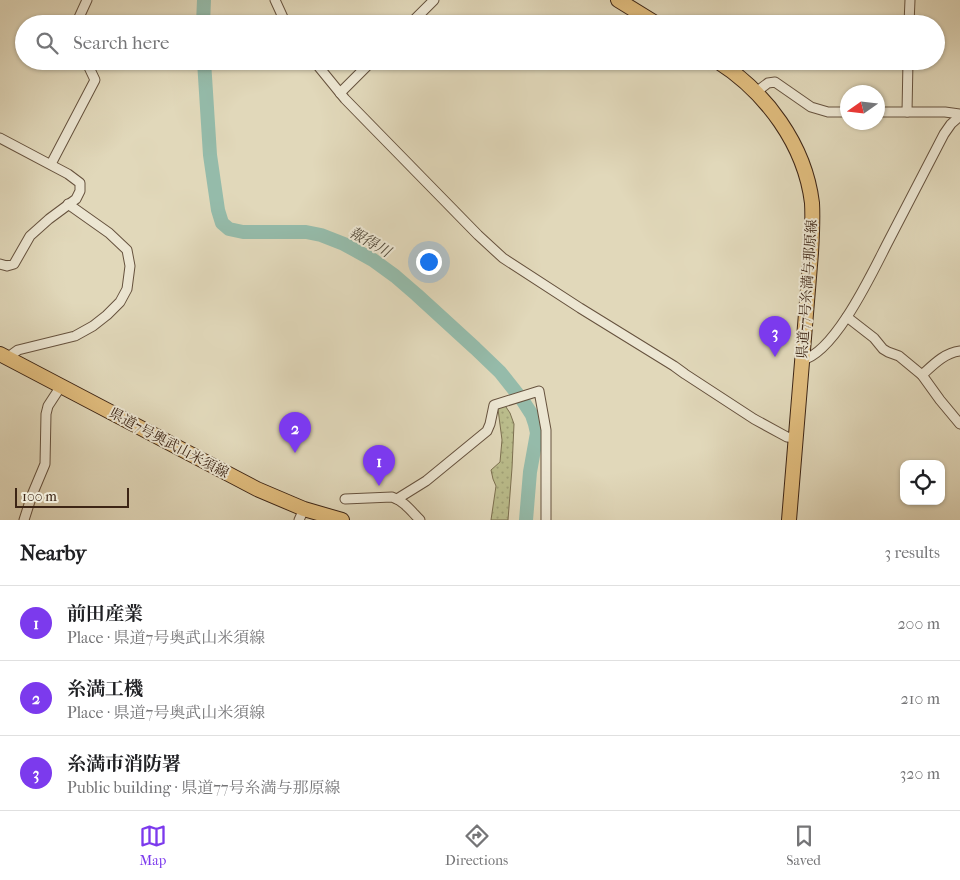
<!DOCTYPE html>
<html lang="en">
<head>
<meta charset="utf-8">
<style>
	:root { --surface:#fff; --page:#f2f2f2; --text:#202124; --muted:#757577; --line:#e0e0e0; --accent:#7c3aed }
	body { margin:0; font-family:"IM FELL French Canon","Noto Serif JP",serif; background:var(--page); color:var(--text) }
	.controls { position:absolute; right:15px; bottom:15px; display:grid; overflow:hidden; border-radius:10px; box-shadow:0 1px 4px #0004 }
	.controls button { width:45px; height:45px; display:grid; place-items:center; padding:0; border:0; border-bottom:1px solid var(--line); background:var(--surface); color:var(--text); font:25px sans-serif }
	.compass { position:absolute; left:840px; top:85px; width:45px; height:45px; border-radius:50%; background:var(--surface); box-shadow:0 1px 4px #0004; rotate:256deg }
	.scale { position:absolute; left:15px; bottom:12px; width:114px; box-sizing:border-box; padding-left:5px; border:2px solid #3d2515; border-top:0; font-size:14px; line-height:18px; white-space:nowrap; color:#3d2515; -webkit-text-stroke:4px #ece6d2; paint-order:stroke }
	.you { position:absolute; left:428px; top:261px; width:18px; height:18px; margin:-12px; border:4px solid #fff; border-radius:50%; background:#1a73e8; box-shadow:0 0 0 8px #1a73e833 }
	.badge { display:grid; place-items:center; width:32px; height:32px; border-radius:50%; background:var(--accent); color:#fff; font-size:16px; font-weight:700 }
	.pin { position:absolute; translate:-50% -41px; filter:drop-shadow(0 1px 2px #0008) }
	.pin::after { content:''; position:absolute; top:26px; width:18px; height:15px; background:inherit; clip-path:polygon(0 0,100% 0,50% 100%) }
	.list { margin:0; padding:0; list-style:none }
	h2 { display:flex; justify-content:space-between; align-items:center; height:65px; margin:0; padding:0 20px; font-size:21px }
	h2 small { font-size:16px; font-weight:400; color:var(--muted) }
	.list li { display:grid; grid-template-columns:32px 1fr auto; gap:15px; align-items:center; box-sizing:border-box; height:75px; padding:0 20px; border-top:1px solid var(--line) }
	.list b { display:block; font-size:19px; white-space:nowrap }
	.list p { margin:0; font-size:16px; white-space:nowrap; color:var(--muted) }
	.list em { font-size:16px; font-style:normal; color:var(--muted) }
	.icon { flex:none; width:28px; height:28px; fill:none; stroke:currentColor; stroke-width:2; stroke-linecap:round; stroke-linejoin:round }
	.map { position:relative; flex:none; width:960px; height:520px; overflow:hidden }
	.search { position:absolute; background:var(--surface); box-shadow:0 1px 4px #0004; left:15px; right:15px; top:15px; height:55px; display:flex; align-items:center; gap:12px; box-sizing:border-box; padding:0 18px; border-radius:28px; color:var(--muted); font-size:19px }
	.sheet { height:290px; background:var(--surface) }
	nav { display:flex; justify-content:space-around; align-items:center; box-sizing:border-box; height:70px; border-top:1px solid var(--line); background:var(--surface); font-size:14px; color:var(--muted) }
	nav a { display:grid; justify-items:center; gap:2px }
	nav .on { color:var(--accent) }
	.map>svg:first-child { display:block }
	.grass { fill:url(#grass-dots); stroke:#7c7050 }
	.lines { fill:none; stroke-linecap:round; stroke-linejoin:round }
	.river { stroke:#95bbaa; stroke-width:14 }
	.minor-casing { stroke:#66523e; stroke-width:11 }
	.primary-casing { stroke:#3d2515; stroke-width:16 }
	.minor { stroke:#ece6d2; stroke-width:9 }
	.primary { stroke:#e0bc7d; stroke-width:14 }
	.labels { text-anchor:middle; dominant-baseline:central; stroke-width:4; stroke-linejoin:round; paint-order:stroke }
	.street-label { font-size:14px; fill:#3d2515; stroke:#ece6d2 }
	.water-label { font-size:15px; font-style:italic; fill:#534a3a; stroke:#ece6d2 }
</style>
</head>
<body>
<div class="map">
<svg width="960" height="520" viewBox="0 0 960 520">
	<defs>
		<pattern id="grass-dots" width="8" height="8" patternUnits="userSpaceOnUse" patternTransform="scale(1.25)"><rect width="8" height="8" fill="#babc8b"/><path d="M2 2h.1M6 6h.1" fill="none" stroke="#a1a177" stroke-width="1.8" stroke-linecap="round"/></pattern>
	</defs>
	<rect width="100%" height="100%" fill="#e1d8ba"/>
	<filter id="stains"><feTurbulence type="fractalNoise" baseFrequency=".004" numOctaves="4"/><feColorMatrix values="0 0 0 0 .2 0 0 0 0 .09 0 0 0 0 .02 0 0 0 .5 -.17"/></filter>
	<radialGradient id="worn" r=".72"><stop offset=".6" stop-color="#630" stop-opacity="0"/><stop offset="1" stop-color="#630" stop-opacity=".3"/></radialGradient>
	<polygon class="grass" points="504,404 510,413 514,424 512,468 508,520 491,520 496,486 493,479 491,470 500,462 502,440 498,409"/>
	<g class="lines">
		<g class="river">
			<polyline points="203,24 204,0"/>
			<polyline points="204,61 210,155 218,210 222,223 229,229 243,232 306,232 321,235 344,244 373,260 395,276 417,295 475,348 500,372 523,401 532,415 535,424 537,433 530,472 526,520"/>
		</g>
		<g class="minor-casing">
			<g id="minor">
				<polyline points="275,0 286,24"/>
				<polyline points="76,24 87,0"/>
				<polyline points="410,24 434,0"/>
				<polyline points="909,24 910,0"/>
				<polyline points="314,61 345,99 478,235 503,258 580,308 674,366 685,374 754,419 787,437 796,438"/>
				<polyline points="756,92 768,83 775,82 811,107 828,112 848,112"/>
				<polyline points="340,93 372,61"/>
				<polyline points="878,112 945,112 960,114"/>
				<polyline points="907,112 908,61"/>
				<polyline points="0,138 68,174 80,183 80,191 76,199 49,219 30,236 14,264 7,266 0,264"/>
				<polyline points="51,164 95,80 86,61"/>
				<polyline points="847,317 874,338 883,349 888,352 899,356 922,375 940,400 960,424"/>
				<polyline points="7,358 18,350 75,336 93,326 107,315 120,302 127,289 130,266 127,250 109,233 68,204"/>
				<path d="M802 360C835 353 873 271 888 242 907 206 925 170 944 134L951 124 960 116"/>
				<path d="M922 375C933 365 944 353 960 351"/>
				<path d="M345 499 392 497C404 501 411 511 420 520"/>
				<polyline points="397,499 426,481 487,431 490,424 494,405 539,391 546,430 546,520"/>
				<polyline points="24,520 32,495 45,464 46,414 48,406 61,386"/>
				<polyline points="299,520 304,509"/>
			</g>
		</g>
		<g class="primary-casing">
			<g id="primary">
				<polyline points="618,0 657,24"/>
				<path d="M717 61C766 92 805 145 812 203 813 220 812 236 811 253L789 520"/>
				<polyline points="0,354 257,489 304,509 342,520"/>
			</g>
		</g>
		<use href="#minor" class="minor"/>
		<use href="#primary" class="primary"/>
	</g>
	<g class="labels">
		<g class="street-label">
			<text transform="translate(807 289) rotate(-86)">県道77号糸満与那原線</text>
			<text transform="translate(169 443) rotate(28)">県道7号奥武山米須線</text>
		</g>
		<g class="water-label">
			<text transform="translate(370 242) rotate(30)">報得川</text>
		</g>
	</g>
	<rect width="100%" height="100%" filter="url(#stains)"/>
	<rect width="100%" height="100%" fill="url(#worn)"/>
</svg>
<div class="controls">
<button><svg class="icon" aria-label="locate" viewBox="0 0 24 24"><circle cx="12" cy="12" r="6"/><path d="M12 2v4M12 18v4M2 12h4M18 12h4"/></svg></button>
</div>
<svg class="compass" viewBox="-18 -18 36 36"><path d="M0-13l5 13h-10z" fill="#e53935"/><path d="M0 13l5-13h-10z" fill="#757577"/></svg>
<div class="scale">100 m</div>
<div class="you"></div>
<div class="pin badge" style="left:379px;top:486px">1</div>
<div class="pin badge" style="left:295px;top:453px">2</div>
<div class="pin badge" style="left:775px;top:357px">3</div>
<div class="search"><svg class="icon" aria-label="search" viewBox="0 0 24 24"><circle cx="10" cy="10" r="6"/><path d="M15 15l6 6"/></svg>Search here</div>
</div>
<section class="sheet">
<h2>Nearby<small>3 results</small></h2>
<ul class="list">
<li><span class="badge">1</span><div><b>前田産業</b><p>Place · 県道7号奥武山米須線</p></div><em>200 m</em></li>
<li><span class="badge">2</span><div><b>糸満工機</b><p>Place · 県道7号奥武山米須線</p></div><em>210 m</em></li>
<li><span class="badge">3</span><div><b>糸満市消防署</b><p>Public building · 県道77号糸満与那原線</p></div><em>320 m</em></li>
</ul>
</section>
<nav>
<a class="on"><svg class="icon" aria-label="map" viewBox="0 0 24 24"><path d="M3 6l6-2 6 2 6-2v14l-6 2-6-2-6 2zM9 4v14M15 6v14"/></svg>Map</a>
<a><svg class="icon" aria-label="directions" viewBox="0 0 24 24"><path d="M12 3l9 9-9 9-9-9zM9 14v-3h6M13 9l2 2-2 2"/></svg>Directions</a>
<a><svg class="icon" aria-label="saved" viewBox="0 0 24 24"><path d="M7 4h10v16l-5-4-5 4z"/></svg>Saved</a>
</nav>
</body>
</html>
